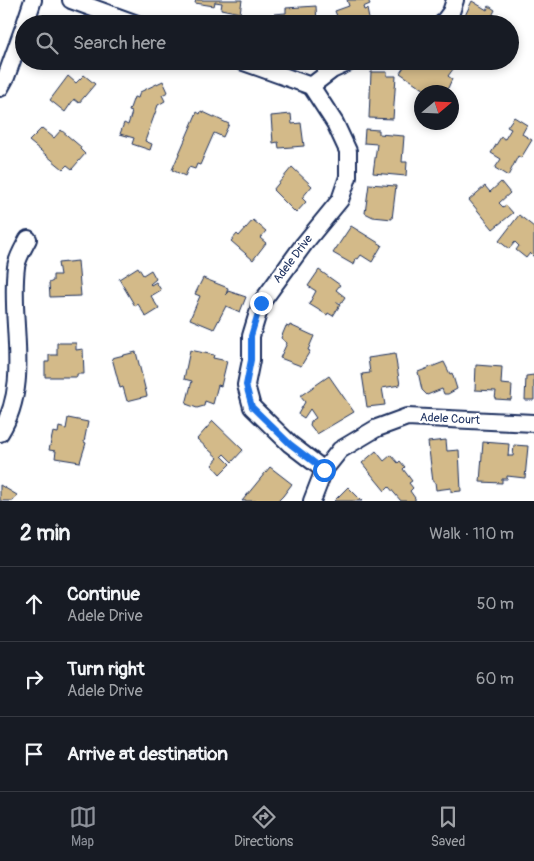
<!DOCTYPE html>
<html lang="en">
<head>
<meta charset="utf-8">
<style>
	:root { --surface:#171b24; --page:#242831; --text:#f1f3f6; --muted:#9ea1a6; --line:#363941; --accent:#8c9099 }
	body { margin:0; font-family:Pangolin,sans-serif; background:var(--page); color:var(--text) }
	.compass { position:absolute; left:414px; top:85px; width:45px; height:45px; border-radius:50%; background:var(--surface); box-shadow:0 2px 8px #0003; rotate:71deg }
	.stop { position:absolute; width:15px; height:15px; margin:-11px; border:4px solid #1a73e8; border-radius:50%; background:#fff }
	.stop.end { background:#1a73e8; border-color:#fff; box-shadow:0 1px 5px #0008 }
	.list { margin:0; padding:0; list-style:none }
	h2 { display:flex; justify-content:space-between; align-items:center; height:65px; margin:0; padding:0 20px; font-size:21px }
	h2 small { font-size:16px; font-weight:400; color:var(--muted) }
	.list li { display:grid; grid-template-columns:32px 1fr auto; gap:15px; align-items:center; box-sizing:border-box; height:75px; padding:0 20px; border-top:1px solid var(--line) }
	.list b { display:block; font-size:19px; white-space:nowrap }
	.list p { margin:0; font-size:16px; white-space:nowrap; color:var(--muted) }
	.list em { font-size:16px; font-style:normal; color:var(--muted) }
	.icon { flex:none; width:28px; height:28px; fill:none; stroke:currentColor; stroke-width:2; stroke-linecap:round; stroke-linejoin:round }
	.map { position:relative; flex:none; width:534px; height:501px; overflow:hidden }
	.search { position:absolute; background:var(--surface); box-shadow:0 2px 8px #0003; left:15px; right:15px; top:15px; height:55px; display:flex; align-items:center; gap:12px; box-sizing:border-box; padding:0 18px; border-radius:28px; color:var(--muted); font-size:19px }
	.sheet { height:290px; background:var(--surface) }
	nav { display:flex; justify-content:space-around; align-items:center; box-sizing:border-box; height:70px; border-top:1px solid var(--line); background:var(--surface); font-size:14px; color:var(--muted) }
	nav a { display:grid; justify-items:center; gap:2px }
	nav .on { color:var(--accent) }
	.map>svg:first-child { display:block }
	.building { fill:#d3ba89; stroke:#1b2f5e }
	.lines { fill:none; stroke-linecap:round; stroke-linejoin:round }
	.minor-casing { stroke:#1b2f5e; stroke-width:20 }
	.minor { stroke:#fff; stroke-width:16 }
	.route { stroke:#1a73e8; stroke-width:6 }
	.labels { text-anchor:middle; dominant-baseline:central; stroke-width:4.5; stroke-linejoin:round; paint-order:stroke }
	.street-label { font-size:12px; fill:#1b2f5e; stroke:#fff }
</style>
</head>
<body>
<div class="map">
<svg width="534" height="501" viewBox="0 0 534 501">
	<rect width="100%" height="100%" fill="#fff"/>
	<filter id="ink" filterUnits="userSpaceOnUse"><feTurbulence type="fractalNoise" baseFrequency=".02" numOctaves="2"/><feDisplacementMap in="SourceGraphic" scale="10" xChannelSelector="R" yChannelSelector="G"/><feConvolveMatrix kernelMatrix="1 2 1 2 8 2 1 2 1" color-interpolation-filters="sRGB"/></filter>
	<g filter="url(#ink)">
		<g class="building">
			<polygon points="196,0 242,0 240,13 221,9 222,3 215,2 214,6 195,3"/>
			<polygon points="347,0 368,0 370,4 363,7 364,10 367,9 370,24 340,24 335,11 349,6"/>
			<polygon points="472,1 487,10 489,6 495,10 488,24 461,24"/>
			<polygon points="316,6 317,24 275,24 274,14 286,13 286,8"/>
			<polygon points="408,61 419,67 422,61 459,61 448,76 452,79 448,88 443,92 428,92 400,73"/>
			<polygon points="371,72 387,72 387,76 396,76 393,119 369,118"/>
			<polygon points="84,75 95,84 79,103 74,99 65,112 50,100 68,76 76,83"/>
			<polygon points="163,81 168,92 162,95 165,101 158,105 145,141 152,144 150,150 132,144 134,138 120,134 124,123 128,125 132,112 129,111 134,97 138,98 140,92"/>
			<polygon points="201,111 229,124 223,137 214,133 200,165 197,164 195,169 189,167 185,176 172,170 197,112 200,114"/>
			<polygon points="291,114 292,124 301,123 304,146 279,148 278,142 273,143 271,116"/>
			<polygon points="514,117 527,125 522,134 532,140 521,158 518,156 508,176 495,168 501,159 491,153 501,137 505,139 511,129 507,127"/>
			<polygon points="42,128 54,138 61,130 81,147 80,149 85,154 72,169 67,165 63,169 29,141"/>
			<polygon points="365,129 379,130 379,134 404,136 402,162 407,162 406,176 373,173 377,144 364,143"/>
			<polygon points="292,167 312,186 302,198 306,202 296,213 273,190"/>
			<polygon points="501,182 510,193 499,203 503,207 506,205 513,213 493,229 469,200 485,186 490,192"/>
			<polygon points="369,184 396,186 392,219 373,217 365,213"/>
			<polygon points="519,215 534,227 534,257 530,253 526,258 516,250 519,246 515,242 509,249 499,241"/>
			<polygon points="253,220 266,231 260,238 266,243 253,260 231,241 237,234 239,236"/>
			<polygon points="351,226 382,245 372,262 361,255 358,259 356,258 354,265 333,253"/>
			<polygon points="78,261 81,296 50,297 49,283 53,281 53,275 60,275 58,263"/>
			<polygon points="138,267 143,275 151,270 156,279 150,284 151,285 156,282 161,290 151,296 159,309 146,317 138,304 135,306 119,279"/>
			<polygon points="319,270 340,285 336,290 345,297 341,303 336,302 340,305 333,316 328,313 327,315 309,304 316,291 308,286"/>
			<polygon points="203,278 228,288 226,295 228,291 246,297 240,312 226,306 214,329 190,319 200,296 195,294"/>
			<polygon points="290,325 314,336 308,350 310,351 301,366 280,358 287,343 281,338 286,326 289,327"/>
			<polygon points="57,343 76,343 76,350 83,349 84,374 77,374 77,377 45,377 45,362 49,362 49,355 57,355"/>
			<polygon points="190,350 214,355 213,358 227,361 221,386 218,385 213,404 205,401 204,406 197,408 186,404 192,381 184,379"/>
			<polygon points="136,352 147,396 127,401 123,387 120,388 112,358"/>
			<polygon points="395,354 400,385 382,388 385,405 367,407 362,374 370,373 368,358"/>
			<polygon points="444,362 450,374 452,373 457,389 448,394 444,394 442,389 427,395 422,390 418,372"/>
			<polygon points="476,365 502,367 501,384 512,385 511,400 495,399 496,391 475,390"/>
			<polygon points="534,375 534,400 525,400 526,376"/>
			<polygon points="329,376 354,412 317,434 310,425 311,421 316,418 310,409 304,418 298,414 305,402 300,396"/>
			<polygon points="68,418 88,422 84,442 86,443 80,462 55,458 56,451 49,450 53,432 58,433 59,427 66,429"/>
			<polygon points="213,421 243,450 232,462 224,454 222,456 230,464 220,474 212,465 218,458 197,439"/>
			<polygon points="446,440 447,451 459,450 461,491 451,492 451,488 436,490 435,482 433,482 428,442"/>
			<polygon points="483,442 509,444 508,456 513,456 514,445 528,446 525,478 507,476 507,479 502,479 502,483 480,482"/>
			<polygon points="376,451 384,461 391,455 398,463 400,461 405,467 403,469 412,481 409,483 413,488 410,491 415,498 415,501 401,501 389,487 385,491 362,463"/>
			<polygon points="270,467 292,484 283,496 278,501 242,501"/>
			<polygon points="0,485 17,495 13,501 0,501"/>
			<polygon points="348,487 362,501 334,501"/>
		</g>
		<g class="lines">
			<g class="minor-casing">
				<g id="minor">
					<polyline points="71,0 137,24"/>
					<polyline points="25,24 33,0"/>
					<polyline points="442,24 451,12 455,0"/>
					<polyline points="241,61 311,86"/>
					<polyline points="311,86 335,123 348,151 348,177 340,200 304,244 261,303 251,336 251,360 246,385 252,407 290,444 324,470"/>
					<polyline points="311,86 332,70 352,61"/>
					<polyline points="0,88 6,77 24,27"/>
					<path d="M0 433C32 383 9 322 16 267 17 258 24 247 28 239"/>
					<polyline points="312,501 324,470 340,450 377,428 407,417 534,423"/>
				</g>
			</g>
			<use href="#minor" class="minor"/>
		</g>
	</g>
	<g class="lines" filter="url(#ink)">
		<polyline class="route" points="261,303 251,336 251,360 246,385 252,407 290,444 324,470"/>
	</g>
	<g class="labels">
		<g class="street-label">
			<text transform="translate(293 259) rotate(-53)">Adele Drive</text>
			<text transform="translate(450 419) rotate(3)">Adele Court</text>
		</g>
	</g>
</svg>
<svg class="compass" viewBox="-18 -18 36 36"><path d="M0-13l5 13h-10z" fill="#e53935"/><path d="M0 13l5-13h-10z" fill="#9ea1a6"/></svg>
<div class="stop" style="left:324px;top:470px"></div>
<div class="stop end" style="left:261px;top:303px"></div>
<div class="search"><svg class="icon" aria-label="search" viewBox="0 0 24 24"><circle cx="10" cy="10" r="6"/><path d="M15 15l6 6"/></svg>Search here</div>
</div>
<section class="sheet">
<h2>2 min<small>Walk · 110 m</small></h2>
<ul class="list">
<li><svg class="icon" aria-label="ahead" viewBox="0 0 24 24"><path d="M12 20V5M6 11l6-6 6 6"/></svg><div><b>Continue</b><p>Adele Drive</p></div><em>50 m</em></li>
<li><svg class="icon" aria-label="right" viewBox="0 0 24 24"><path d="M7 20v-9h11M14 6l5 5-5 5"/></svg><div><b>Turn right</b><p>Adele Drive</p></div><em>60 m</em></li>
<li><svg class="icon" aria-label="arrive" viewBox="0 0 24 24"><path d="M6 21V4h12l-3 4 3 4H6"/></svg><div><b>Arrive at destination</b></div></li>
</ul>
</section>
<nav>
<a class="on"><svg class="icon" aria-label="map" viewBox="0 0 24 24"><path d="M3 6l6-2 6 2 6-2v14l-6 2-6-2-6 2zM9 4v14M15 6v14"/></svg>Map</a>
<a><svg class="icon" aria-label="directions" viewBox="0 0 24 24"><path d="M12 3l9 9-9 9-9-9zM9 14v-3h6M13 9l2 2-2 2"/></svg>Directions</a>
<a><svg class="icon" aria-label="saved" viewBox="0 0 24 24"><path d="M7 4h10v16l-5-4-5 4z"/></svg>Saved</a>
</nav>
</body>
</html>
